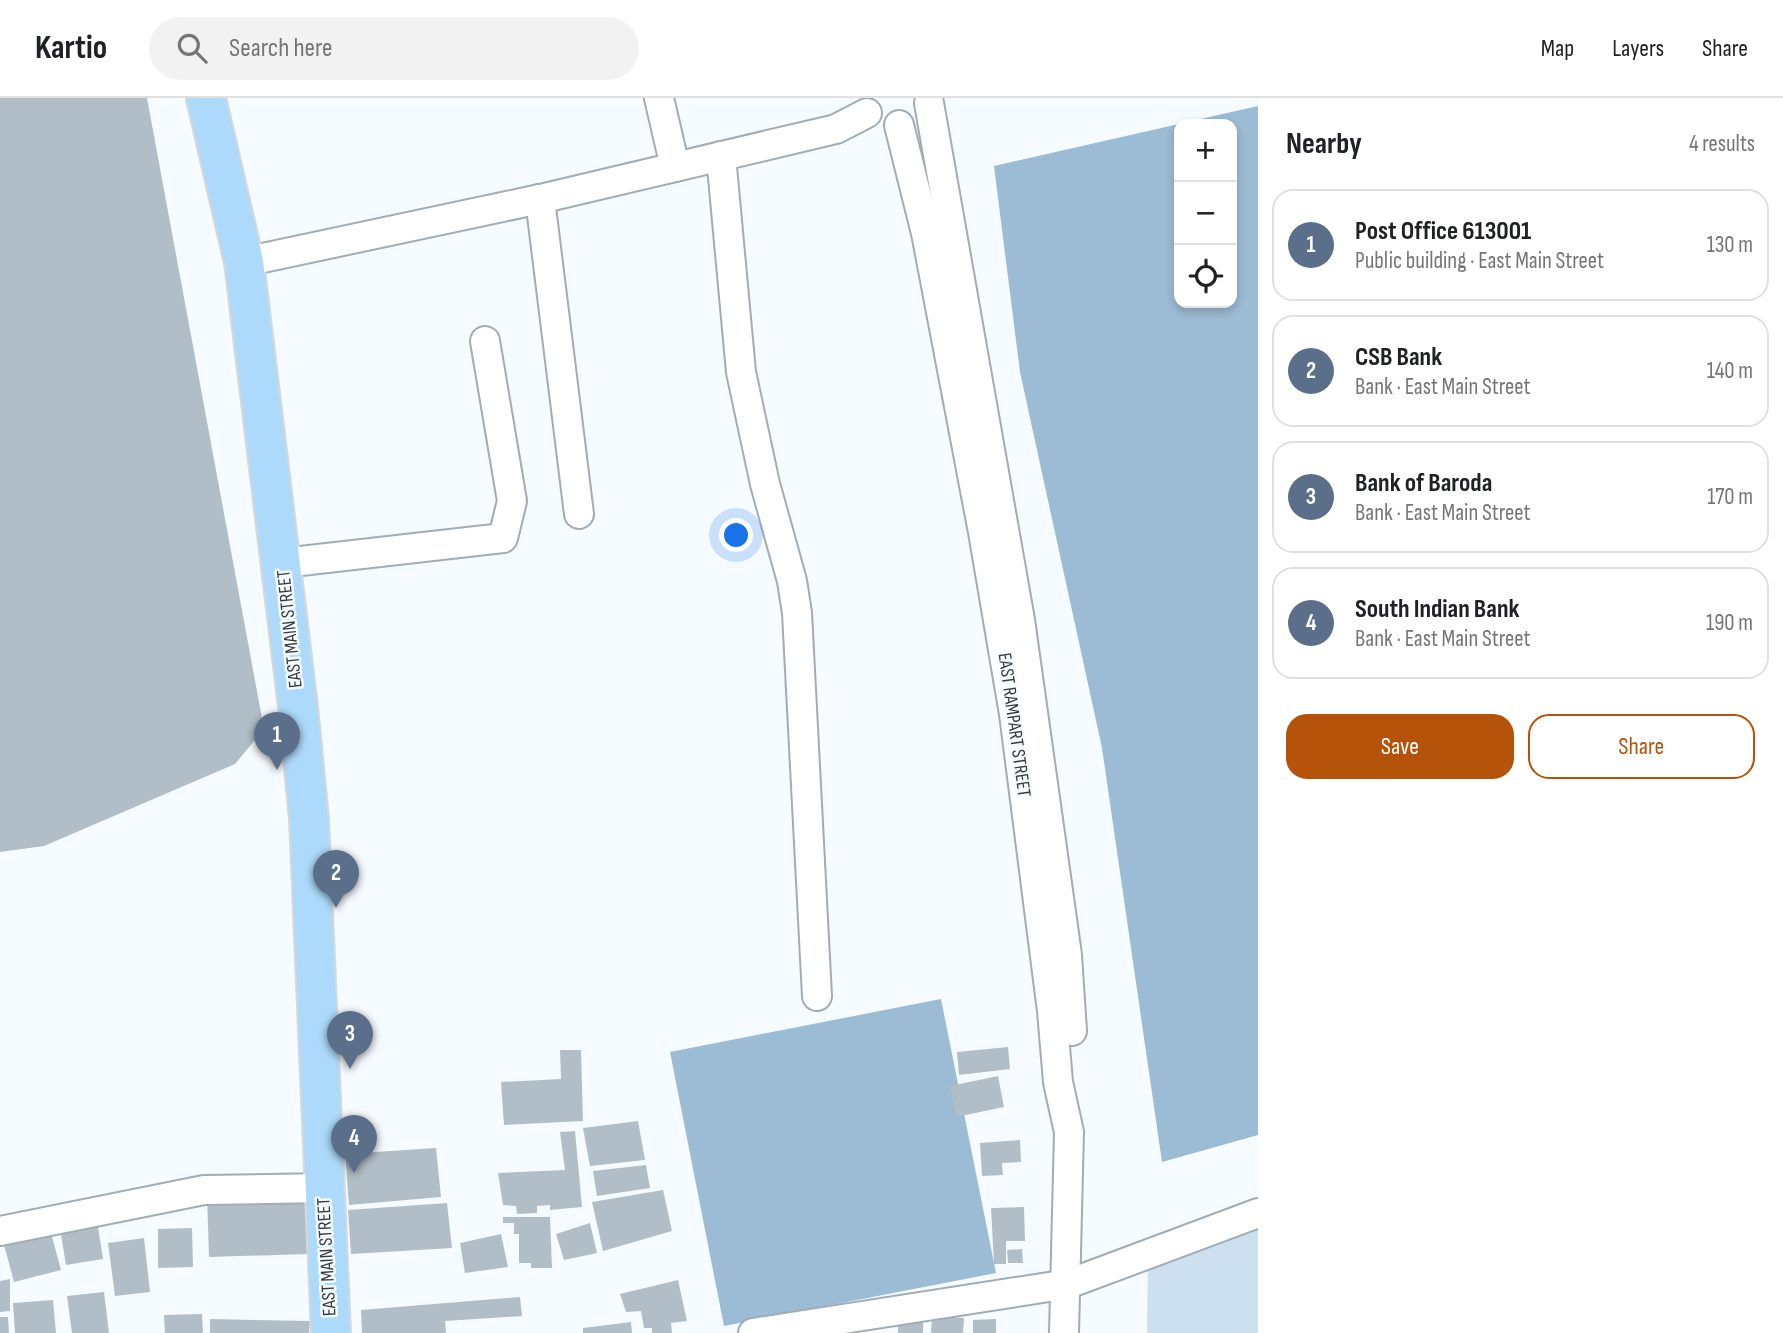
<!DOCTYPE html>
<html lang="en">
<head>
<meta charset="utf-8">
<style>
	:root { --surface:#fff; --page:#f2f2f2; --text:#202124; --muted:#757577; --line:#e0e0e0; --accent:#b45309 }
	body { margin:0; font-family:"Sofia Sans Condensed",sans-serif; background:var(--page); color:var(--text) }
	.controls { position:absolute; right:21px; top:21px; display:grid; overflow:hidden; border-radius:14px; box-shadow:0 4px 10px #0003 }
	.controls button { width:63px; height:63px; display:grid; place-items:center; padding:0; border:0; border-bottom:2px solid var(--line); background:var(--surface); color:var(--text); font:35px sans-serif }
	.you { position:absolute; left:737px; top:438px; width:24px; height:24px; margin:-18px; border:5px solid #fff; border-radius:50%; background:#1a73e8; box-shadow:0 0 0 10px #1a73e833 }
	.badge { display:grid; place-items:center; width:46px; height:46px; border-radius:50%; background:var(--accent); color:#fff; font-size:23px; font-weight:700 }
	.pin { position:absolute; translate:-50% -58px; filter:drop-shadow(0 2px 4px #0008) }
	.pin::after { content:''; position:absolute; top:37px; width:24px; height:21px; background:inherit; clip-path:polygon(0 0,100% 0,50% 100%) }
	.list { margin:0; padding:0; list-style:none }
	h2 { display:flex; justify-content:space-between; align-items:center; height:91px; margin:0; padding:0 28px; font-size:30px }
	h2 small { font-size:23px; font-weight:400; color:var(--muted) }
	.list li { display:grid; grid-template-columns:46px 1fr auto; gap:21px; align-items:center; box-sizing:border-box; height:112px; margin:0 14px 14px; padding:0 14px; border:2px solid var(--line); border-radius:21px }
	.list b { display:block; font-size:26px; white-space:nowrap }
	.list p { margin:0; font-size:23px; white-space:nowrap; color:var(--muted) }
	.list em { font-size:23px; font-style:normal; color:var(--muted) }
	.actions { display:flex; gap:14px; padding:21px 28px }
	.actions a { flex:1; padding:16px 0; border:2px solid var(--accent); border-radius:21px; text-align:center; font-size:24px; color:var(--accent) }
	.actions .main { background:var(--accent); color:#fff }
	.icon { flex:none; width:38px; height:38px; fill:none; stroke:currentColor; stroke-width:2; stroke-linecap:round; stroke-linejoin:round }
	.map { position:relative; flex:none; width:1258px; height:1235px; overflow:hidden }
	header { display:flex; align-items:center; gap:42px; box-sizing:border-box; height:98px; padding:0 35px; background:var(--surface); border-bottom:2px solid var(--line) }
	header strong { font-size:33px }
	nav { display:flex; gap:38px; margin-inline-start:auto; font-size:24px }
	.search { width:490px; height:63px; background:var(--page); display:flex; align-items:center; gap:18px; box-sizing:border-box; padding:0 24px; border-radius:38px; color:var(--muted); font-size:26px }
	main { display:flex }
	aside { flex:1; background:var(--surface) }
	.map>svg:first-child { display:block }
	.green { fill:#cce0ef }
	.water { fill:#9cbbd4; fill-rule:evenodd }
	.building { fill:#b2bec7 }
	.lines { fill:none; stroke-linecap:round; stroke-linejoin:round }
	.minor-casing { stroke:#a1acb5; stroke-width:32 }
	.primary-casing { stroke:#d7d8d8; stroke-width:42 }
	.minor { stroke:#fff; stroke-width:28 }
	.primary { stroke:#addafb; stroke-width:38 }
	.labels { text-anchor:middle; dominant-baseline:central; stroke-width:5; stroke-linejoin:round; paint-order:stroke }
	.street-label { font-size:19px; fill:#363b3e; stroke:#f6fbff }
</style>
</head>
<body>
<header>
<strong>Kartio</strong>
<div class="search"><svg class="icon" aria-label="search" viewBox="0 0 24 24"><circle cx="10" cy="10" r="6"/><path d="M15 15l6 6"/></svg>Search here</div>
<nav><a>Map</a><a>Layers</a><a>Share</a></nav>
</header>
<main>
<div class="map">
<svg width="1258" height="1235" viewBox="0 0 1258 1235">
	<rect width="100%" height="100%" fill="#f6fbff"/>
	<polygon class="green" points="1258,1113 1258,1235 1147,1235 1148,1163"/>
	<g class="water">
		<path d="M1258 8V1037L1162 1064 1102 650 1020 274 994 68ZM1232 26V205H1179V26Z"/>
		<polygon points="941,901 996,1175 724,1228 670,954"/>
	</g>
	<g class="building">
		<polygon points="0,0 147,0 264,631 235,666 44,748 0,754"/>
		<polygon points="1008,949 1010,971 959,977 957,954"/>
		<polygon points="560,952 581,952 583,1023 504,1027 501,984 561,981"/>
		<polygon points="998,978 1004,1009 956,1019 950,988"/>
		<polygon points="638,1023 645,1062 590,1068 583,1030"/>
		<polygon points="575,1033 582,1109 550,1112 550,1107 537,1108 537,1115 517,1116 516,1108 503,1107 498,1075 565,1072 560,1034"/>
		<polygon points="1020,1042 1021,1064 1002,1065 1003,1077 982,1078 980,1045"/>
		<polygon points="436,1050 441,1099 349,1107 345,1056"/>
		<polygon points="646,1067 650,1090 597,1098 593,1073"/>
		<polygon points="663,1092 672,1133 603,1153 592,1104"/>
		<polygon points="308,1094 309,1156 209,1159 207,1097"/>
		<polygon points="447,1105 452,1150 351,1156 348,1112"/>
		<polygon points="1024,1109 1025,1143 1006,1143 1006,1166 994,1166 991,1110"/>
		<polygon points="503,1119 550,1119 552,1170 531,1170 531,1165 519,1165 519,1136 514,1136 514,1125 503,1125"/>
		<polygon points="97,1123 103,1161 66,1167 60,1130"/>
		<polygon points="590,1125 597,1155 564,1162 556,1136"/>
		<polygon points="192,1130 193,1169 158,1170 158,1131"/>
		<polygon points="50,1131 61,1172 14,1184 3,1143"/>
		<polygon points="501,1136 508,1169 465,1175 460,1145"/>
		<polygon points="144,1140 150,1194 115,1198 108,1145"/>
		<polygon points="1022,1151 1023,1165 1008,1165 1007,1152"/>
		<polygon points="10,1181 10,1213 0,1214 0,1183"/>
		<polygon points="678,1182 687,1223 671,1225 672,1235 652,1235 652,1230 644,1230 641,1213 626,1214 620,1196"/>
		<polygon points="104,1194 109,1235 72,1235 67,1198"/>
		<polygon points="520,1199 522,1218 445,1223 446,1235 362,1235 361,1212"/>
		<polygon points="53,1202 56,1235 15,1235 13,1205"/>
		<polygon points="202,1216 203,1235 165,1235 164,1217"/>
		<polygon points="0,1219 8,1219 9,1235 0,1235"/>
		<polygon points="932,1219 964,1220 963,1235 931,1235"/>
		<polygon points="210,1221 310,1223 309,1235 210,1235"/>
		<polygon points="996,1221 996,1235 973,1235 973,1222"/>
		<rect x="898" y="1223" width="25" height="12"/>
		<polygon points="631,1224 632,1235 583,1235 583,1230"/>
	</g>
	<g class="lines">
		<g class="minor-casing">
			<g id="minor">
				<polyline points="659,0 675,69"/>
				<polyline points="929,5 1020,522 1067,857 1072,933"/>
				<polyline points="899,27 926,135 983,434 1014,616 1052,913 1058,984 1069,1034 1064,1235"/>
				<polyline points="721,58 741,274 765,386 792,483 797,515 817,898"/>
				<polyline points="540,101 579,416"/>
				<polyline points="244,164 540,101 836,31 867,15"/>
				<polyline points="283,465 503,440 512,403 485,243"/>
				<polyline points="0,1133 204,1092 324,1090"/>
				<polyline points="753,1235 1068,1186 1258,1115"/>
			</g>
		</g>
		<g class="primary-casing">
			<polyline id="primary" points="206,0 244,164 298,609 309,721 331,1235"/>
		</g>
		<use href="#minor" class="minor"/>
		<use href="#primary" class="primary"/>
	</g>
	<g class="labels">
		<g class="street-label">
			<text transform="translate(290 531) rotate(-96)">EAST MAIN STREET</text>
			<text transform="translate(1014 627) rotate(82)">EAST RAMPART STREET</text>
			<text transform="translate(327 1159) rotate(-93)">EAST MAIN STREET</text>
		</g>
	</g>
</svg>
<div class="controls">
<button>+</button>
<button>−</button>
<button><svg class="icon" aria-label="locate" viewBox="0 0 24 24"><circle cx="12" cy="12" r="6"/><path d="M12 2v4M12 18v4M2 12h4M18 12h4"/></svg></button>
</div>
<div class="you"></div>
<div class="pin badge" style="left:277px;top:672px;background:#5c6f8a">1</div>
<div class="pin badge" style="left:336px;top:810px;background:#5c6f8a">2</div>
<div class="pin badge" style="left:350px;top:971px;background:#5c6f8a">3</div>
<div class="pin badge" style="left:354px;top:1075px;background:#5c6f8a">4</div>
</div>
<aside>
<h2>Nearby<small>4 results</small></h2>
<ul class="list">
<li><span class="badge" style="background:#5c6f8a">1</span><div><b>Post Office 613001</b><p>Public building · East Main Street</p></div><em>130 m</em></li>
<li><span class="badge" style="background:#5c6f8a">2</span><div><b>CSB Bank</b><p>Bank · East Main Street</p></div><em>140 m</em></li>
<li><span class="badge" style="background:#5c6f8a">3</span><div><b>Bank of Baroda</b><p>Bank · East Main Street</p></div><em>170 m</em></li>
<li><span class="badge" style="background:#5c6f8a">4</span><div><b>South Indian Bank</b><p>Bank · East Main Street</p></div><em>190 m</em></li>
</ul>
<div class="actions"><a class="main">Save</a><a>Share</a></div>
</aside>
</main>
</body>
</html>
